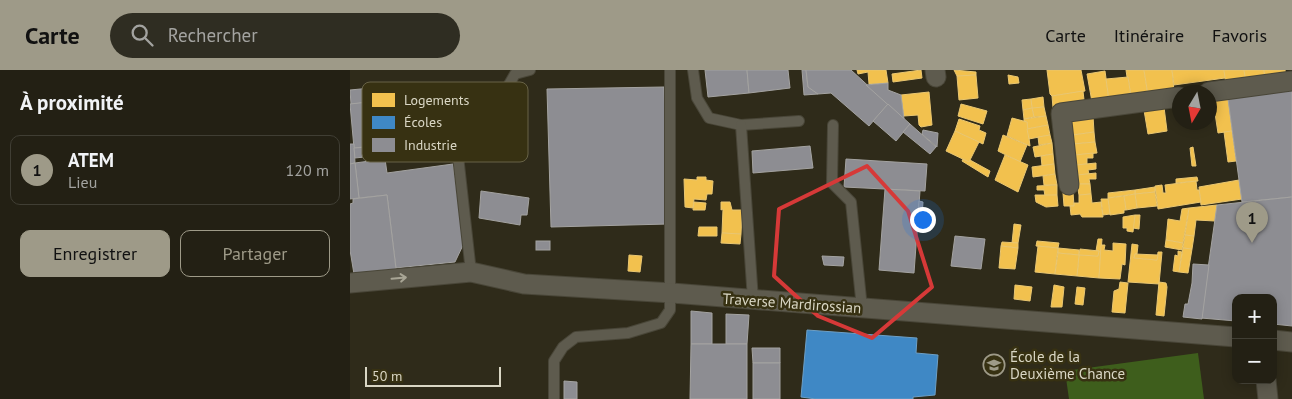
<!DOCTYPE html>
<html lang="fr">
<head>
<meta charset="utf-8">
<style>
	:root { --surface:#232014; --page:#2f2d22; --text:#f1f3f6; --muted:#a3a3a0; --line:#403e34; --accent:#9e9a88 }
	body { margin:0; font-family:"PT Sans",sans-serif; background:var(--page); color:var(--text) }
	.controls { position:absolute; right:15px; bottom:15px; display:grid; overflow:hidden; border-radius:10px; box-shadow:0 2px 12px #0003 }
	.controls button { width:45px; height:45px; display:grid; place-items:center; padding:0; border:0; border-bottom:1px solid var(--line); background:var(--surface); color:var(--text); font:25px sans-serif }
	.compass { position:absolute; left:822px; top:15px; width:45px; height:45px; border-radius:50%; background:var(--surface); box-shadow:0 2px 12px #0003; rotate:190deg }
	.scale { position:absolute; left:15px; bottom:12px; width:136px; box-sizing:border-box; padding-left:5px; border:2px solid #d9d6c4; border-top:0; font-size:14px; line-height:18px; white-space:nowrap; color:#d9d6c4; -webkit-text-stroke:4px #373112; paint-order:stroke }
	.you { position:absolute; left:572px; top:149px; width:18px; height:18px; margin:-12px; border:4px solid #fff; border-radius:50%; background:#1a73e8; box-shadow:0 0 0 8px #1a73e833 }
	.badge { display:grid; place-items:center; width:32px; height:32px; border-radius:50%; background:var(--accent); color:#111; font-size:16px; font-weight:700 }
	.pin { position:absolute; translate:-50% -41px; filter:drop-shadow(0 1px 2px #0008) }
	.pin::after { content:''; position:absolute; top:26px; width:18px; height:15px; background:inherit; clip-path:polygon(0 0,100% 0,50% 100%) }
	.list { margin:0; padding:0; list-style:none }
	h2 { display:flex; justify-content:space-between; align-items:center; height:65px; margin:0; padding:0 20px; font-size:21px }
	h2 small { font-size:16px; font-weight:400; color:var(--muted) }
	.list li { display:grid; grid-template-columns:32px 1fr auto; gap:15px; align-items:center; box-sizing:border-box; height:70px; margin:0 10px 10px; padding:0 10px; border:1px solid var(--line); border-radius:10px }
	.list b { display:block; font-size:19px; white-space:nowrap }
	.list p { margin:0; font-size:16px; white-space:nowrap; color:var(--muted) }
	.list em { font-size:16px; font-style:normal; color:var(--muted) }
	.actions { display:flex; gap:10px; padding:15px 20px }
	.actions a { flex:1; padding:11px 0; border:1px solid var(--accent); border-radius:10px; text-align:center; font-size:18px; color:var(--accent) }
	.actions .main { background:var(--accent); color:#111 }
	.icon { flex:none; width:28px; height:28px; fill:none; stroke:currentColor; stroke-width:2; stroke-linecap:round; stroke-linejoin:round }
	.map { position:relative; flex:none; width:942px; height:329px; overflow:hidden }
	header { display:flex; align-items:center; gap:30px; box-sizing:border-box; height:70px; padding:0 25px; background:var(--accent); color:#111 }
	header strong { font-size:24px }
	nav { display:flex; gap:28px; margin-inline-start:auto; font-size:18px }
	.search { width:350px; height:45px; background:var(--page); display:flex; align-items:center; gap:12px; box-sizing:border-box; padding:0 18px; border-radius:28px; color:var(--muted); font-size:19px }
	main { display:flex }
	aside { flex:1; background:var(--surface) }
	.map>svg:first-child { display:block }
	.green { fill:#3e5e1c }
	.homes { fill:#f2c14e; stroke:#eac771 }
	.schools { fill:#3f88c5; stroke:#6d9fc5 }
	.industry { fill:#8d8d92; stroke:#a4a3a1 }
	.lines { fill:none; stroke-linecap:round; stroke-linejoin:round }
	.service-casing { stroke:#494638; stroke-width:12 }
	.minor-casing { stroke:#494638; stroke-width:21 }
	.service { stroke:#5e5b4e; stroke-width:10 }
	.minor { stroke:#5e5b4e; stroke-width:19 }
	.oneway { stroke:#a8a595 }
	.marked { fill:none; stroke:#d63938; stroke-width:4; stroke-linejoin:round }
	.labels { text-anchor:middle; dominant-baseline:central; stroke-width:5; stroke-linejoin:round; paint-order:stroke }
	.street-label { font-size:15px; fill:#d9d6c4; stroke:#373112 }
	.poi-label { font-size:15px; fill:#d9d6c4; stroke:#373112; text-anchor:start }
	.key { fill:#373112; stroke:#686347; stroke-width:1 }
	.key-label { font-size:14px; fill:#d9d6c4 }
</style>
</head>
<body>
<header>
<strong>Carte</strong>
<div class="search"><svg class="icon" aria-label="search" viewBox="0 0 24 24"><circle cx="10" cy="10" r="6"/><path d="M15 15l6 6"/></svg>Rechercher</div>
<nav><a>Carte</a><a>Itinéraire</a><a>Favoris</a></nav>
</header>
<main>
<aside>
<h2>À proximité<small></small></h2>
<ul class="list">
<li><span class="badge">1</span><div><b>ATEM</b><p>Lieu</p></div><em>120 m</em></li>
</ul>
<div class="actions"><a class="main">Enregistrer</a><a>Partager</a></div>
</aside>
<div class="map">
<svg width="942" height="329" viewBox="0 0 942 329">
	<rect width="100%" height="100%" fill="#2f2b1a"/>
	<polygon class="green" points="848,283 854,329 719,329 715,301"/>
	<g class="homes">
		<polygon points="507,0 536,0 538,13 519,14 518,2 508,4"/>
		<polygon points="571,0 572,8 543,12 542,4"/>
		<polygon points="604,0 626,2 626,5 607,6"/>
		<polygon points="697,0 731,0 735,21 702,26 700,24"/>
		<polygon points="776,0 794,0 798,25 781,27 778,7 777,7"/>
		<polygon points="794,0 822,0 824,21 798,25"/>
		<polygon points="822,0 874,0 875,8 824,15"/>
		<polygon points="874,0 894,0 896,12 876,15"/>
		<polygon points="894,0 914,0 915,9 896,12"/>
		<polygon points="914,0 935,0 936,6 915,9"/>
		<polygon points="755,1 759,30 742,32 737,4"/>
		<polygon points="626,5 628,28 609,30 607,6"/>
		<polygon points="658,5 668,7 669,13 659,14"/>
		<polygon points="778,7 781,27 759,30 756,9"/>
		<polygon points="733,21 734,30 730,31 730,34 703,38 702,26"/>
		<polygon points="579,22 582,55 571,57 569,55 568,45 554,46 551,25"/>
		<polygon points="693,27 694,37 682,38 681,29"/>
		<polygon points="681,29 682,38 673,40 672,30"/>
		<polygon points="878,29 882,61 868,63 863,30"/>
		<polygon points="611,34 637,41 633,54 608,46"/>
		<polygon points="694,37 696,46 684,47 682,38"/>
		<polygon points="814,37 817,61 798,64 794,40"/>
		<polygon points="682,38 684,47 674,49 673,40"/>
		<polygon points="720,45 743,46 744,62 723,65"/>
		<polygon points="696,46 698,55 677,59 677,52 674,51 674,49"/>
		<polygon points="662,48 677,52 680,76 657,66"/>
		<polygon points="609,49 630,56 629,60 636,63 633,74 605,61"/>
		<polygon points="698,55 700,65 679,69 677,59"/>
		<polygon points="605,61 629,72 619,92 596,81"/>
		<polygon points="882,61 886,91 878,92 874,62"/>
		<polygon points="744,62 745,72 723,74 723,65"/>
		<polygon points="653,65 677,75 670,92 648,81"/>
		<polygon points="700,65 702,73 689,75 688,67"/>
		<polygon points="745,72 747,83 725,85 723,74"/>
		<polygon points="702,73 703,84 685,87 683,77"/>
		<polygon points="843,77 846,96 842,96 840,78"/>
		<polygon points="743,83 743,88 737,88 737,94 726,95 725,85"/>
		<polygon points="703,84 704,94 692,96 691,86"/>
		<polygon points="655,85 678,95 668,122 645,110"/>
		<polygon points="613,89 619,92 620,90 640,101 638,107 612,91"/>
		<polygon points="746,93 746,99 738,100 739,104 727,105 726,95"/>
		<polygon points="704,94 705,104 683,107 682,97"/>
		<polygon points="746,103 746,109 739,109 740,114 727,114 727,105"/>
		<polygon points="705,104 707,115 694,115 693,106"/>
		<polygon points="347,107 356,107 356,110 363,111 362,124 357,124 356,130 344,129 343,138 335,137 334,109 347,110"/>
		<polygon points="847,107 848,111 826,113 826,109"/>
		<polygon points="889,110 892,129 851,135 849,117"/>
		<polygon points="846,111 847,120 849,120 851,132 808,139 805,116 812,115 813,123 816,123 815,115"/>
		<polygon points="727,114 740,114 741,124 729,125"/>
		<polygon points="707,115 707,125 695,126 694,120 687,120 687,116"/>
		<polygon points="805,117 805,122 785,124 785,120"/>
		<polygon points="785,120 785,124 758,128 758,123"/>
		<polygon points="723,122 724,136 714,136 713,123"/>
		<polygon points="805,122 807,136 787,138 785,124"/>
		<polygon points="741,124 742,133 751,132 753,147 732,147 730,144 721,145 720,136 724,136 724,133 729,133 729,125"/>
		<polygon points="785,124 787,138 776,140 774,126"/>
		<polygon points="685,125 707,125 708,136 696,137 686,132"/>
		<polygon points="774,126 776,140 774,140 774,143 760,145 758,128"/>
		<polygon points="751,129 758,129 760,144 753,145"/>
		<polygon points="344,132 356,133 355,140 343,140"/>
		<polygon points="371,132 380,132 382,140 392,140 391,164 372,163 373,139 371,140"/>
		<polygon points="867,135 865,151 846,150 844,166 835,165 839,138"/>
		<polygon points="839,138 833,173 816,170 818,149 830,151 832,139"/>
		<polygon points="785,145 790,145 789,159 783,158"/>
		<polygon points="785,145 783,162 777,161 777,158 773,158 773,147"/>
		<polygon points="664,154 671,155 668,173 662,173"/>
		<polygon points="349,157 367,157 367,166 348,166"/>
		<polygon points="372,163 391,164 390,174 371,173"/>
		<polygon points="835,165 844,166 842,179 833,178"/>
		<polygon points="748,169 752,169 749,208 727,206 729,185 748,186 749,181 746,181"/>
		<polygon points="816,170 833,173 832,180 815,177"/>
		<polygon points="687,171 709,173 708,178 686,176"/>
		<polygon points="652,172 668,173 668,178 651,176"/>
		<polygon points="763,173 776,174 775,195 772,194 770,209 749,208 751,175 755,175 754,180 763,181"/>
		<polygon points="782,174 788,175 787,184 785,184 784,188 807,190 808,182 812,182 809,214 778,212"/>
		<polygon points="651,176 668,178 665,199 649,198"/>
		<polygon points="688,176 708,178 705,204 685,202"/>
		<polygon points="708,178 729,180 729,185 708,183"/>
		<polygon points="833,178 842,179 838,203 829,202"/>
		<polygon points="730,179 749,181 748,186 729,185"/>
		<polygon points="828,181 832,182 829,202 823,201 825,185 828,186"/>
		<polygon points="708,183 729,185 727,206 705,204"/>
		<polygon points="785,184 808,185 807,190 784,188"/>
		<polygon points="279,185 292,186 290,202 278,201"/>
		<polygon points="770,212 778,213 775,243 762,242 764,221 769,219"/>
		<polygon points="809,212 816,213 817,217 814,246 806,245"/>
		<polygon points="665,215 682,217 680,231 664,229"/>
		<polygon points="704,215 714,217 712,237 701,237"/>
		<polygon points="727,217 735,218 733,235 725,234"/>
	</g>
	<polygon class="schools" points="457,260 567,268 566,283 588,285 585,325 563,327 563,329 466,329 451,327"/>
	<g class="industry">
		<polygon points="355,0 397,0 399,23 358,27"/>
		<polygon points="397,0 438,0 440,18 399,23"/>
		<polygon points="452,0 456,0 458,17 468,24 454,25"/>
		<polygon points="456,0 501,0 538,34 519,56 481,23 468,24 458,17"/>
		<polygon points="538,13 538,20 551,25 554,49 516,15"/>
		<polygon points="314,17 318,154 201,157 197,19"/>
		<polygon points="21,18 23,32 1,34 0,20"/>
		<polygon points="942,20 942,127 892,132 878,29"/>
		<polygon points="93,24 98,61 92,68 4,78 0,34"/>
		<polygon points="538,34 560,54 546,71 523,51"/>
		<polygon points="560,54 586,77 580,84 553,62"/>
		<polygon points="573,60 588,63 587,77 572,64"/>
		<polygon points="0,74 4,74 5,93 0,94"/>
		<polygon points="32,76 33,85 5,88 4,78"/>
		<polygon points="460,76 463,98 403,103 402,81"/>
		<polygon points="35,89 37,103 103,94 114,173 105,192 46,198 37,125 9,128 5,93"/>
		<polygon points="496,89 577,94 575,121 494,117"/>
		<polygon points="5,93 9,128 0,129 0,94"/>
		<polygon points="535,119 570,121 564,203 529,200"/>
		<polygon points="131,121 179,128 177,145 171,145 170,155 129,148"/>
		<polygon points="37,125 46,199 21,202 5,210 0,180 0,134 3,133 3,129"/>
		<polygon points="942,127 942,256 923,254 923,228 886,228 886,251 851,248 867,135"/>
		<polygon points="569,131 573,132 571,161 567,161"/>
		<polygon points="605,166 635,169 631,199 601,196"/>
		<rect x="186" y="171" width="14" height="9"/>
		<polygon points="472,186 494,187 493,196 474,195"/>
		<polygon points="843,194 859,195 852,249 833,247 835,234 838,234 842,213"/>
		<polygon points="341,241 362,243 362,274 341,274"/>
		<polygon points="376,244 399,245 397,274 376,274"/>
		<polygon points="341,274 397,274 397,329 340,329"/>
		<polygon points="402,278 430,278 430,293 403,293"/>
		<rect x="403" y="293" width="27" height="36"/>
		<polygon points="214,311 227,312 227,329 214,329"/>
	</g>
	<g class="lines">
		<g class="service-casing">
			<g id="service">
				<polyline points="343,0 347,28 359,48 391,55 449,51"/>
				<polyline points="102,32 121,202"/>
				<polyline points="391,55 403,230"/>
				<polyline points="483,55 482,113 501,132 512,238"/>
				<polyline points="162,61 157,18 165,4 180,0"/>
				<polyline points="51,85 107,76"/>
				<polyline points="204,329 204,291 213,277 226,267 278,263 311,253 320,240 320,0"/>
			</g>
		</g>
		<g class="minor-casing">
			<g id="minor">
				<polyline points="585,0 586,7"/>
				<polyline points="859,22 942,11"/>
				<polyline points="719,115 711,43 829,27"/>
				<polyline points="0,213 121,202 174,214 322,223 886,267"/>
				<polyline points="923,270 942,272"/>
				<polyline points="916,310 918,329"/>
			</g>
		</g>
		<use href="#service" class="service"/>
		<use href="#minor" class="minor"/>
	</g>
	<defs><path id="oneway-shaft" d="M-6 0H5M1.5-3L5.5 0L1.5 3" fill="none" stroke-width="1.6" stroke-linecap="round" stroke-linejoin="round" transform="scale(1.25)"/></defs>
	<use class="oneway" href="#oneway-shaft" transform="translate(49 208) rotate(-5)"/>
	<path class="marked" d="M517 96 558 141 582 217 522 268 468 246 424 206 429 139Z"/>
	<defs>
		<g id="university-ring" transform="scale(1.125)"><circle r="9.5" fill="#373112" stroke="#9e9a88" stroke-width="1.5"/><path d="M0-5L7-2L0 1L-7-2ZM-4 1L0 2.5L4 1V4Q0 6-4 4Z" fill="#9e9a88"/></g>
	</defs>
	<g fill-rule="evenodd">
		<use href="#university-ring" x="644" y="295"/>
	</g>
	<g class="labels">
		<g class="street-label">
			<text transform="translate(442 233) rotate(4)">Traverse Mardirossian</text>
		</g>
		<g class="poi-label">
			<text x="660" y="286">École de la<tspan x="660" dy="17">Deuxième Chance</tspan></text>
		</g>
	</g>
	<rect x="12" y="12" width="166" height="80" rx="8" class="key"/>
	<rect x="22" y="23" width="23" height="14" fill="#f2c14e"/>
	<rect x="22" y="46" width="23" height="13" fill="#3f88c5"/>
	<rect x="22" y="68" width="23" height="14" fill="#8d8d92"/>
	<g class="key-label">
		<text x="54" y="35">Logements</text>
		<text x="54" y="57">Écoles</text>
		<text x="54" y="80">Industrie</text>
	</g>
</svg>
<div class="controls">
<button>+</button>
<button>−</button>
</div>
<svg class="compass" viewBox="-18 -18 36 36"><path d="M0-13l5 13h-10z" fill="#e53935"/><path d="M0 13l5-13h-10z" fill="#a3a3a0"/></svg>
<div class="scale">50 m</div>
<div class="you"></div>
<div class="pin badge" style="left:902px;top:173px">1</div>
</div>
</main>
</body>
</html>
